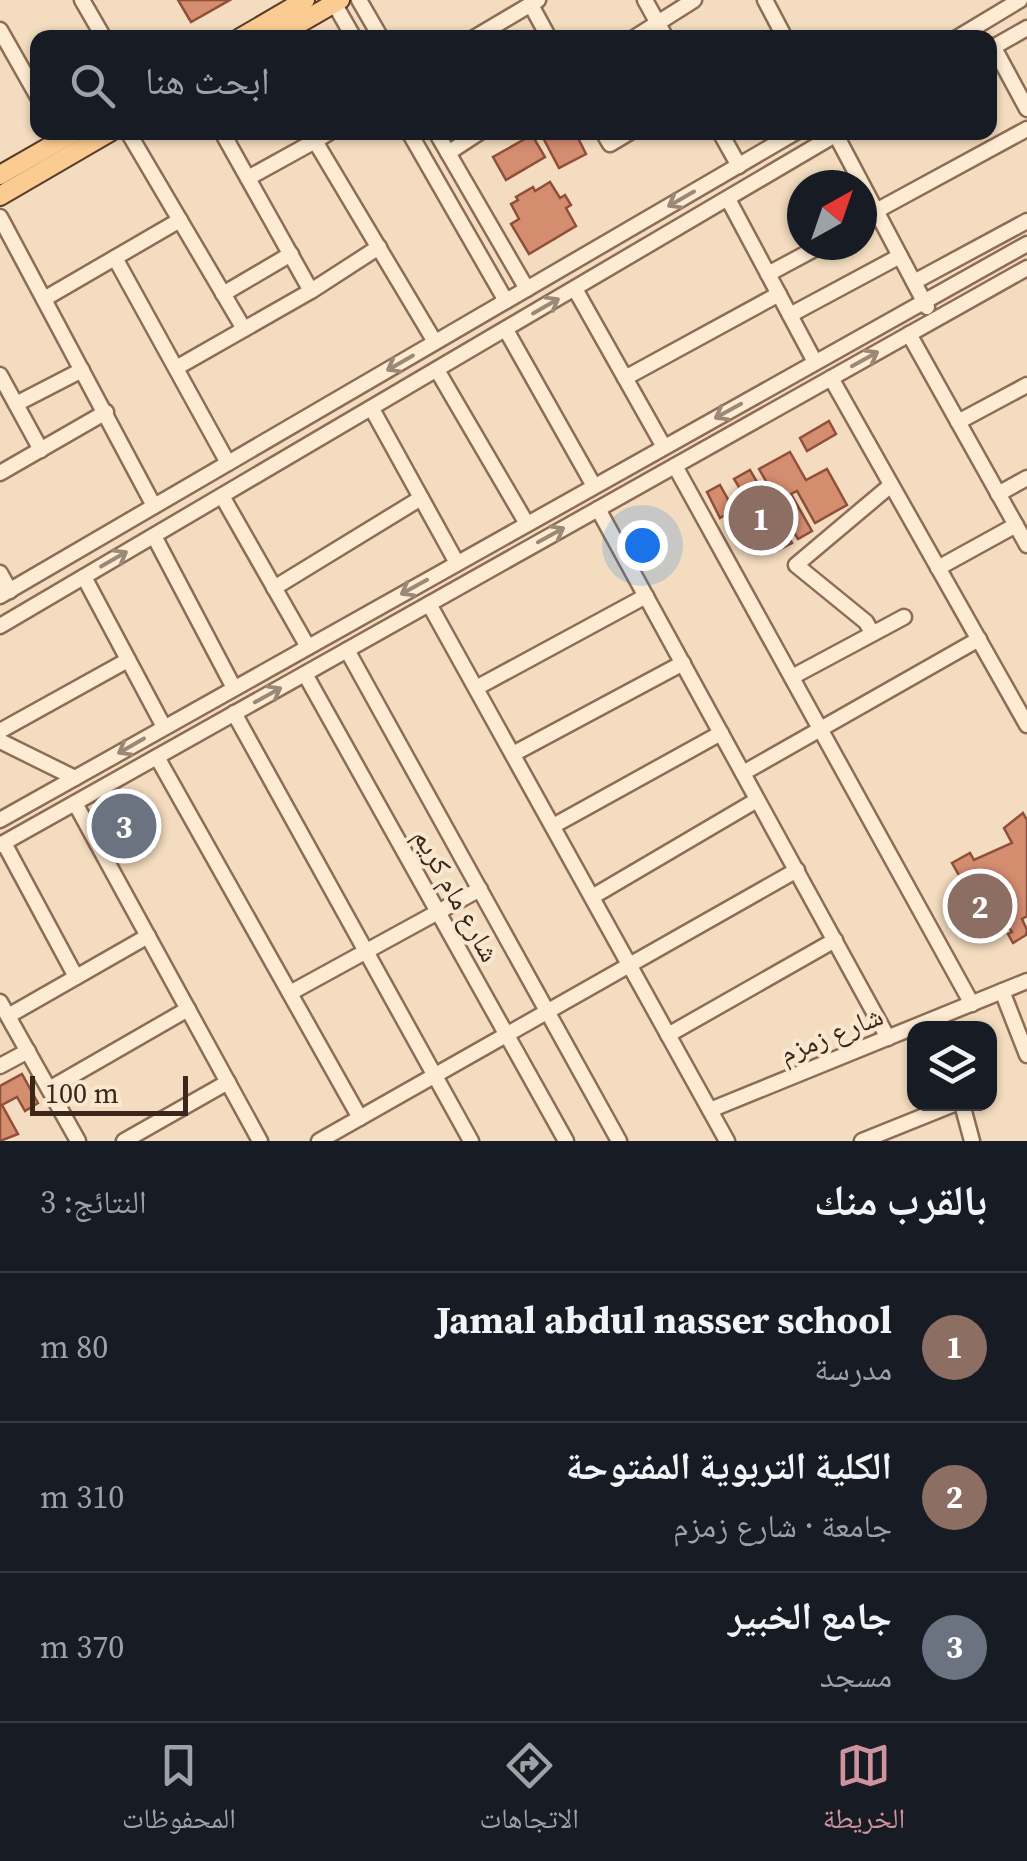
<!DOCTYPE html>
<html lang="ar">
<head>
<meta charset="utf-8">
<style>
	:root { --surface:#171b24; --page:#242831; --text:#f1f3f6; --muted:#9ea1a6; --line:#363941; --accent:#ce939d }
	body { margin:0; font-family:"Source Serif 4","Noto Naskh Arabic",serif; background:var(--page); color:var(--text); direction:rtl }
	.controls { position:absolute; right:30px; bottom:30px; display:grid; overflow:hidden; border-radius:20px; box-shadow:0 2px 8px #0004 }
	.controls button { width:90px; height:90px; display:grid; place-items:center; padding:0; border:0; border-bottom:2px solid var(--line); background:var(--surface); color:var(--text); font:50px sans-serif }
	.compass { position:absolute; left:787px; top:170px; width:90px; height:90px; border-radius:50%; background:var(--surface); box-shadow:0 2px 8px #0004; rotate:40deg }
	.scale { position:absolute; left:30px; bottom:25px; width:158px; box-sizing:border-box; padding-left:10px; border:5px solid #3b261b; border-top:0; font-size:28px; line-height:35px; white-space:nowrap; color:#3b261b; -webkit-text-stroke:8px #f9e8cf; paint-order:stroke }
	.you { position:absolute; left:642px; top:545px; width:35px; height:35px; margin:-25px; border:8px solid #fff; border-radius:50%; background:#1a73e8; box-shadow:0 0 0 15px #1a73e833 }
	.badge { display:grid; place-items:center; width:65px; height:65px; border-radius:50%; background:var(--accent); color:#fff; font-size:32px; font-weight:700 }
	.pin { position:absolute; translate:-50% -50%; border:5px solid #fff; box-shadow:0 2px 10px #0006 }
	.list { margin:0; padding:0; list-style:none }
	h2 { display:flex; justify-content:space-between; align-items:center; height:130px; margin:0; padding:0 40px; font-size:42px }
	h2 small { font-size:32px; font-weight:400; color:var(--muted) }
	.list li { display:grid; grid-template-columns:65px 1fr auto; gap:30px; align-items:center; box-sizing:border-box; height:150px; padding:0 40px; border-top:2px solid var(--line) }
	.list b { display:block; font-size:38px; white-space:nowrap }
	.list p { margin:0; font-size:32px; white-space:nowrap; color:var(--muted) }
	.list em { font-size:32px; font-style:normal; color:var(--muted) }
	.icon { flex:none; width:55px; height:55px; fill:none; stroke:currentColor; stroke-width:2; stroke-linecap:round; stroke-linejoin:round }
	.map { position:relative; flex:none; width:1027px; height:1141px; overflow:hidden; direction:ltr }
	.search { position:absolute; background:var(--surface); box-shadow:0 2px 8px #0004; left:30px; right:30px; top:30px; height:110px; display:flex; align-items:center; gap:25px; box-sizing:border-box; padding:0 35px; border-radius:20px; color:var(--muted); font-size:38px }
	.sheet { height:580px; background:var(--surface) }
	nav { display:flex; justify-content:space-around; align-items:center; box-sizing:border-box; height:140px; border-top:2px solid var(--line); background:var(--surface); font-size:28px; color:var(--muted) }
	nav a { display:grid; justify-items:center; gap:5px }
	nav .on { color:var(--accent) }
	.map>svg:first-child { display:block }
	.building { fill:#d58d70; stroke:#904f38; stroke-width:2.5 }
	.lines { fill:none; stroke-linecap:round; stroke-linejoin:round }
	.minor-casing { stroke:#8e6c55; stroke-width:19 }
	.major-casing { stroke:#5b3a2a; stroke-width:22 }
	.minor { stroke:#fdebd3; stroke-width:14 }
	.major { stroke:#fbcc92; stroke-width:18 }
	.oneway { stroke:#9c8877 }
	.labels { text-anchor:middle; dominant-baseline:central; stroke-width:8; stroke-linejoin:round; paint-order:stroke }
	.street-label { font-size:28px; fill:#3b261b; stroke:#f9e8cf }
</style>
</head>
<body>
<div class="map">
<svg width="1027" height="1141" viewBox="0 0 1027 1141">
	<rect width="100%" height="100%" fill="#f3dcbf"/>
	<g class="building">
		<polygon points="178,0 230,0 191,22"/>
		<polygon points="540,132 575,132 586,154 559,168"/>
		<polygon points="532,135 545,157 506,180 493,157"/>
		<polygon points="550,182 560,198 565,195 571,205 566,208 576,226 529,254 511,224 519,219 511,204 518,200 516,197 533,187 535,191"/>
		<polygon points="829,421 836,434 807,451 800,438"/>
		<polygon points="790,452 806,480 827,469 847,505 815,523 797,491 791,494 812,531 798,539 792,529 786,532 792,543 778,550 734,479 750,470 768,501 775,497 759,469"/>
		<polygon points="720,485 734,510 720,518 707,492"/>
		<polygon points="127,808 131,814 139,815 138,823 145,829 136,833 135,841 128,839 121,844 116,837 109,836 110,829 106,823 112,819 113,810 121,812"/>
		<polygon points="1023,813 1027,820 1027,916 1022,919 1027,930 1026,935 1013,943 1008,934 1012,932 1008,926 1011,924 1005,913 1000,916 984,882 968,891 952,863 970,853 974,860 1012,843 1004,828"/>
		<polygon points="22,1074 38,1103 25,1111 17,1097 2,1105 18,1134 0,1141 0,1086"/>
	</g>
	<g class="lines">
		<g class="minor-casing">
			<g id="minor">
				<polyline points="82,0 104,38"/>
				<polyline points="359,0 381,38"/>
				<polyline points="645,0 666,38"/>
				<polyline points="765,0 785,38"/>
				<polyline points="334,3 354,38"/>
				<polyline points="531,5 549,38"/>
				<polyline points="0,30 38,97"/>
				<polyline points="474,38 538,0"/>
				<polyline points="634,38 694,0"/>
				<polyline points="957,38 1020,0"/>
				<polyline points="993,46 1027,109"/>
				<polyline points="990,49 1027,28"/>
				<polyline points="128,132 244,329"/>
				<polyline points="222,132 311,291"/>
				<polyline points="409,132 506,301"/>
				<polyline points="436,132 527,289"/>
				<polyline points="603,132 610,144 630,132"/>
				<polyline points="720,132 739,166"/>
				<polyline points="836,135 927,307"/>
				<polyline points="315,141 330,132"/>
				<polyline points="448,153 480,132"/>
				<polyline points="248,178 315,141 435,342"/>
				<polyline points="728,199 815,362"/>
				<polyline points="876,211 1027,129"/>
				<polyline points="0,217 154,506"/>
				<polyline points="862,223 878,215"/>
				<polyline points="115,258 228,463"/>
				<polyline points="768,274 822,245"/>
				<polyline points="914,282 1027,221"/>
				<polyline points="575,289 664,447"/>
				<polyline points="223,294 291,254"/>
				<polyline points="44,299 180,220"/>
				<polyline points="790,315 900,256"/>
				<polyline points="506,330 594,486"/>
				<polyline points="909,334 1027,545"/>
				<polyline points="176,368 311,291 379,247"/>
				<polyline points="437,370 527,524"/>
				<polyline points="0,375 41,450"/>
				<polyline points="625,378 779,294"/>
				<polyline points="831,378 1027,725"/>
				<polyline points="16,404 82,370"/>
				<polyline points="372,409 457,563"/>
				<polyline points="958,422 1027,385"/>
				<polyline points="675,466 972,1004"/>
				<polyline points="0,473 106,412"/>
				<polyline points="998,494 1027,478"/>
				<polyline points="222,496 308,647"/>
				<polyline points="598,509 888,1038"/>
				<polyline points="154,536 234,688"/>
				<polyline points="938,568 1016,525"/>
				<polyline points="0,573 10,591"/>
				<polyline points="84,577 164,727"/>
				<polyline points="274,588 421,498"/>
				<polyline points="0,596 796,132"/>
				<polyline points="429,604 727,1141"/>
				<polyline points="0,626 840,132"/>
				<polyline points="872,633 866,622 796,565 891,485"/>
				<polyline points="347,650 619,1141"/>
				<polyline points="305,674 566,1141"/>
				<polyline points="792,677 904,617"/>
				<polyline points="476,688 646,596"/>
				<polyline points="234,713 471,1141"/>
				<polyline points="0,731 128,660"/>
				<polyline points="0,741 75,778"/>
				<polyline points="513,754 683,663"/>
				<polyline points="157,757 360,1118"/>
				<polyline points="743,773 979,639"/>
				<polyline points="75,803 260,1141"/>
				<polyline points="0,820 1027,244"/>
				<polyline points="553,826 721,733"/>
				<polyline points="4,843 76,977"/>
				<polyline points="0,845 1027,268"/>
				<polyline points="592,897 757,800"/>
				<polyline points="1002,991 1027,1055"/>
				<polyline points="290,993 480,889"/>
				<polyline points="0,1002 78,1141"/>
				<polyline points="8,1016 148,936"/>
				<polyline points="668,1035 835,940"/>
				<polyline points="0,1066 28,1051"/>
				<polyline points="49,1089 188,1009"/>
				<polyline points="962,1104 972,1141"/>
				<polyline points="710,1110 1027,981"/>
				<polyline points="124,1141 228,1082"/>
				<polyline points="319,1141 797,870"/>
				<polyline points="862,1141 954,1104"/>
			</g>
		</g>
		<g class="major-casing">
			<g id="major">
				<polyline points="240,38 305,0"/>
				<polyline points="274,38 340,0"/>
				<polyline points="0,175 75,132"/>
				<polyline points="0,196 110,132"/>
			</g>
		</g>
		<use href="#minor" class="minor"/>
		<use href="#major" class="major"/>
	</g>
	<defs><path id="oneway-shaft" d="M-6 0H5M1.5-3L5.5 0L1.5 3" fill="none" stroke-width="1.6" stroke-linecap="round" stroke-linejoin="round" transform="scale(2.5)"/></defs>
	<g class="oneway">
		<use href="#oneway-shaft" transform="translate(681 199) rotate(150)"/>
		<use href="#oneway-shaft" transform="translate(546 306) rotate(-30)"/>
		<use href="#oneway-shaft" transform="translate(865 359) rotate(-29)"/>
		<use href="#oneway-shaft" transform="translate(400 363) rotate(150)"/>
		<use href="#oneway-shaft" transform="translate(728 411) rotate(151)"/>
		<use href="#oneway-shaft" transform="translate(551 535) rotate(-29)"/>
		<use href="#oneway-shaft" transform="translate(114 559) rotate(-30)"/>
		<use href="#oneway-shaft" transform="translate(414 587) rotate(151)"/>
		<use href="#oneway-shaft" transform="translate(268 695) rotate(-29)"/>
		<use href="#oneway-shaft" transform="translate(131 746) rotate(150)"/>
	</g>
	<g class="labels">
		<g class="street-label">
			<text transform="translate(457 895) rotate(61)">شارع مام كريم</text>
			<text transform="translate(831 1034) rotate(-22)">شارع زمزم</text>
		</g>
	</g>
</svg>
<div class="controls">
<button><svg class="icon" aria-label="layers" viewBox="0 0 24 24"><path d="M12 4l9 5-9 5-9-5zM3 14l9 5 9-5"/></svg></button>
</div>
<svg class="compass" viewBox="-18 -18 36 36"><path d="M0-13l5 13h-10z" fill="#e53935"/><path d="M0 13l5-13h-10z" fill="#9ea1a6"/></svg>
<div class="scale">100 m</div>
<div class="you"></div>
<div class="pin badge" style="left:761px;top:518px;background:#8d6e63">1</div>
<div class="pin badge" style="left:980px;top:906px;background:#8d6e63">2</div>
<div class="pin badge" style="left:124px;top:826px;background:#6b7280">3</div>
<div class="search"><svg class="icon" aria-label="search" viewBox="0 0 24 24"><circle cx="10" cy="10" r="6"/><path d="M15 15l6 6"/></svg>ابحث هنا</div>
</div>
<section class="sheet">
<h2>بالقرب منك<small>النتائج: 3</small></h2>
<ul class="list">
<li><span class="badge" style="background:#8d6e63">1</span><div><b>Jamal abdul nasser school</b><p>مدرسة</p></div><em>80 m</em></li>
<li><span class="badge" style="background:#8d6e63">2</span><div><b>الكلية التربوية المفتوحة</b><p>جامعة · شارع زمزم</p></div><em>310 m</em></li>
<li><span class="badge" style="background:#6b7280">3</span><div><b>جامع الخبير</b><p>مسجد</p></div><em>370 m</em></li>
</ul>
</section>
<nav>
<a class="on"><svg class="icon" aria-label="map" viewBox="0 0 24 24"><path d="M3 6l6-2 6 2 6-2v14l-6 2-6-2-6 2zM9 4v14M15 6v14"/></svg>الخريطة</a>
<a><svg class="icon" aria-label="directions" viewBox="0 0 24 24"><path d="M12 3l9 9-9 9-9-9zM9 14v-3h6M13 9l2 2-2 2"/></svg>الاتجاهات</a>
<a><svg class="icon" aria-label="saved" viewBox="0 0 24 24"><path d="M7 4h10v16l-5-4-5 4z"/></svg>المحفوظات</a>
</nav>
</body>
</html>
